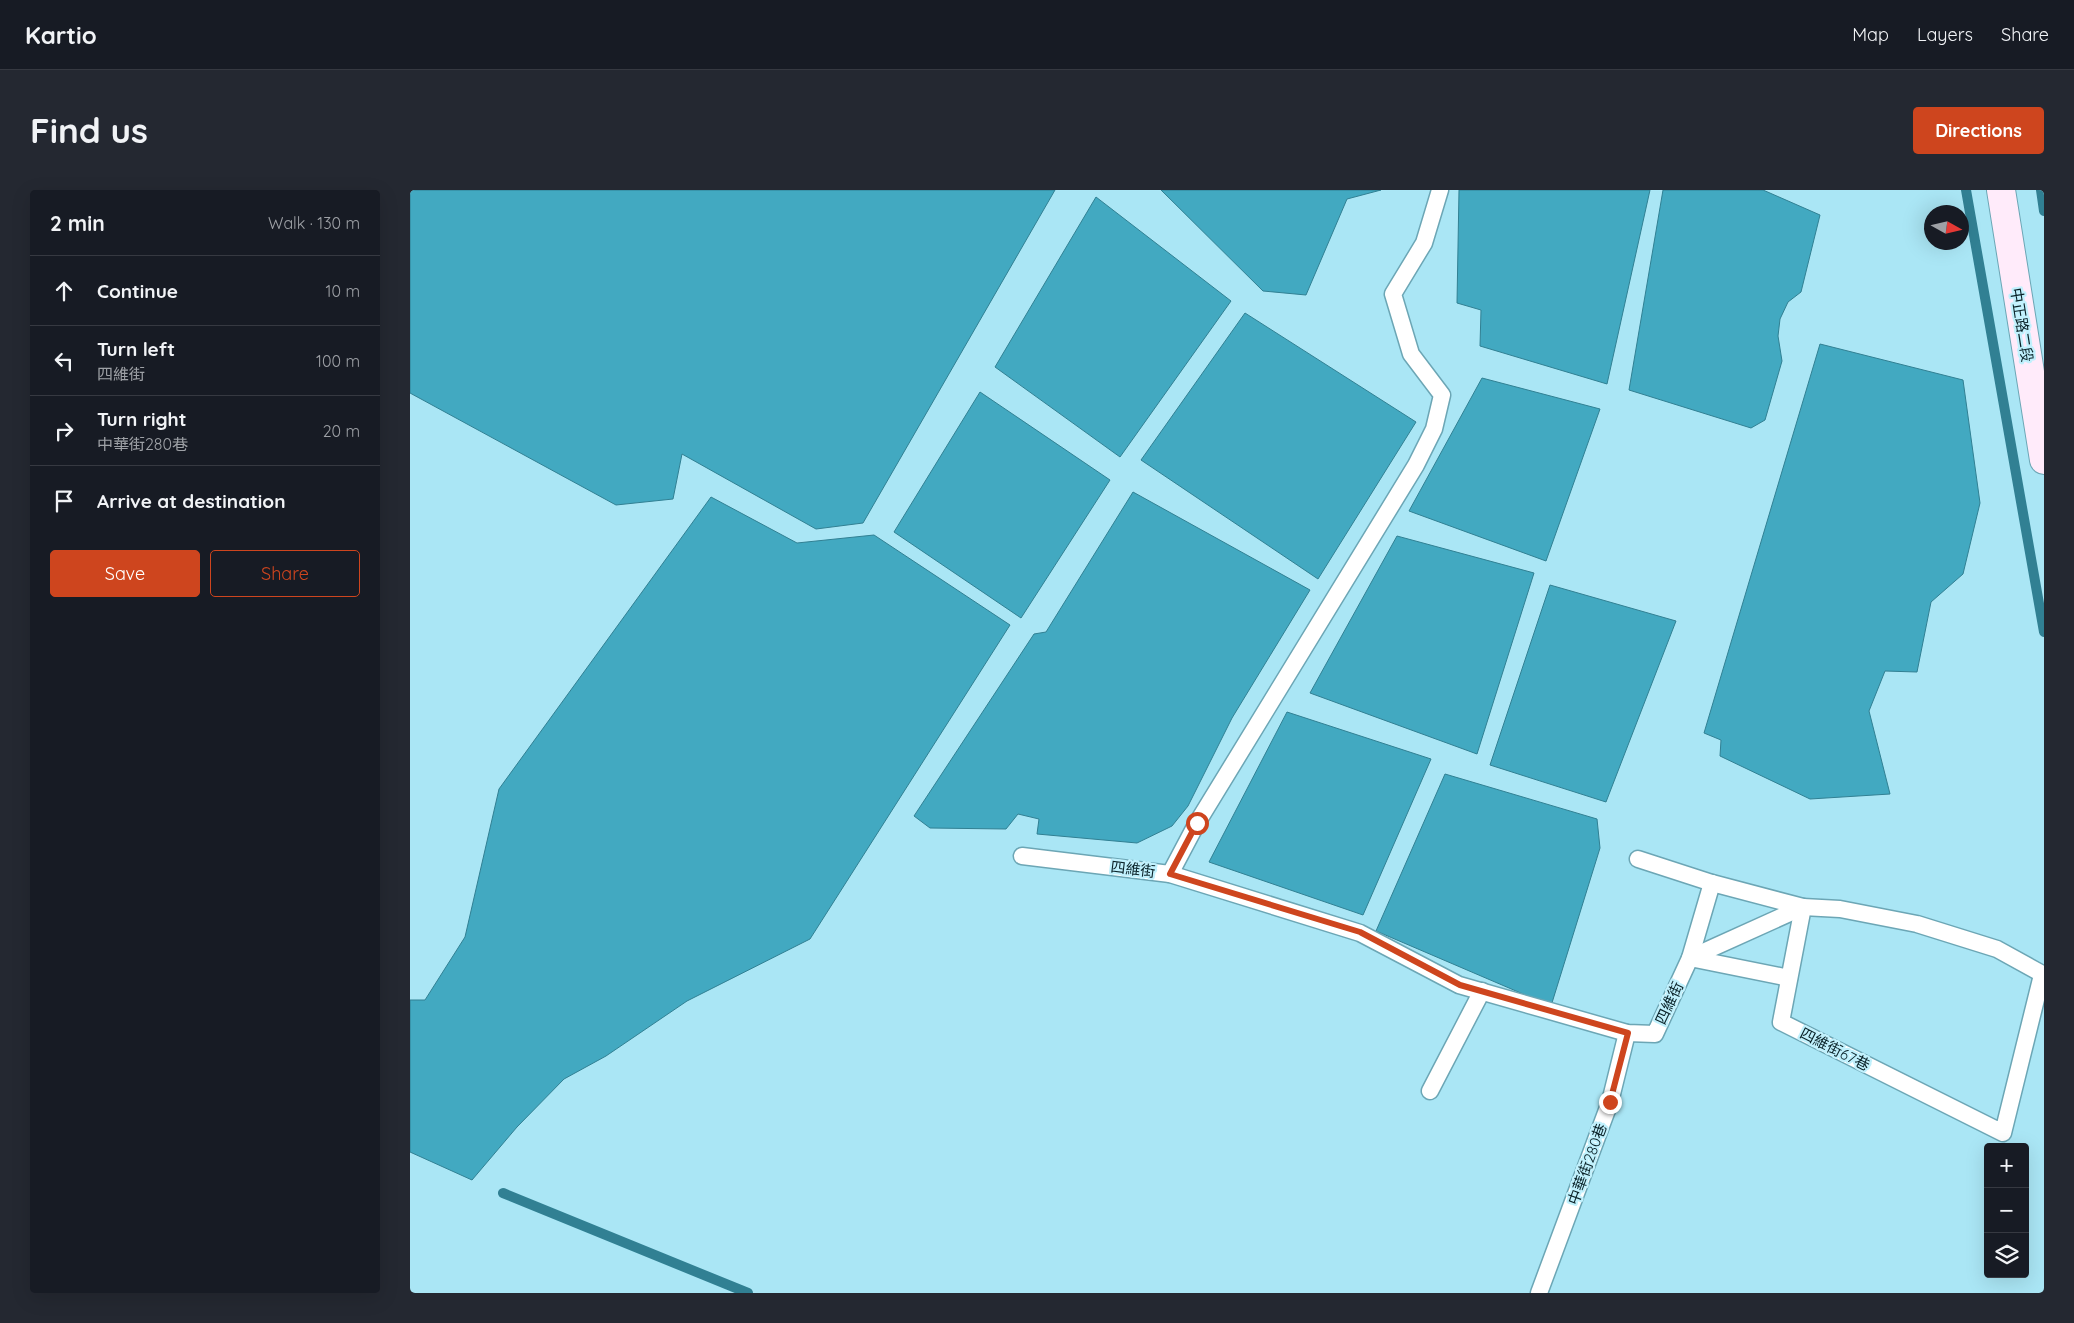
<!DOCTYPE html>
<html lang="en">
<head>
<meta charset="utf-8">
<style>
	:root { --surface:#171b24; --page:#242831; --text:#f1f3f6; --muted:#9ea1a6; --line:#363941; --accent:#ce451e }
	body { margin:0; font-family:Quicksand,"Noto Sans TC",sans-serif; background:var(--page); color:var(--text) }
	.controls { position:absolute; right:15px; bottom:15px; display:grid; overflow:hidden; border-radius:5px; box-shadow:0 5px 20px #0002 }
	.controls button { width:45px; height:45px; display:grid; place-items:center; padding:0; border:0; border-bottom:1px solid var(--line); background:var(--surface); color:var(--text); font:25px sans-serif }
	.compass { position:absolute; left:1514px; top:15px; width:45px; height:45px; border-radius:50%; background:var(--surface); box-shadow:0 5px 20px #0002; rotate:98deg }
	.stop { position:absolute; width:15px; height:15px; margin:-11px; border:4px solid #ce451e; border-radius:50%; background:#fff }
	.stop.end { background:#ce451e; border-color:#fff; box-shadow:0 1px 5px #0008 }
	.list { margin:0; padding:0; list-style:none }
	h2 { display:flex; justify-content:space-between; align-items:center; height:65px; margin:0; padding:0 20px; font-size:21px }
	h2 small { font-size:16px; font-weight:400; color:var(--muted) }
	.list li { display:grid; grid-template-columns:32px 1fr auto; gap:15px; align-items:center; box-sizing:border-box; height:70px; padding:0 20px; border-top:1px solid var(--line) }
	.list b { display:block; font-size:19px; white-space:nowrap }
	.list p { margin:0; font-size:16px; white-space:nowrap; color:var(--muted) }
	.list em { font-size:16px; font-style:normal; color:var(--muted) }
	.actions { display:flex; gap:10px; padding:15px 20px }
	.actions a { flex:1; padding:11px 0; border:1px solid var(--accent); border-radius:5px; text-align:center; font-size:18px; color:var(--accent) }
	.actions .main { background:var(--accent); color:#fff }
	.icon { flex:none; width:28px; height:28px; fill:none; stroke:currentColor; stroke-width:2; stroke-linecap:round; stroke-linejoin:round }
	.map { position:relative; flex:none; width:1634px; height:1103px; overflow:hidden; border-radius:5px }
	header { display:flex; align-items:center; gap:30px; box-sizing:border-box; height:70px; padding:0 25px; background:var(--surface); border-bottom:1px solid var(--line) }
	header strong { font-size:24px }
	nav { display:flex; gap:28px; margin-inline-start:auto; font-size:18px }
	.intro { display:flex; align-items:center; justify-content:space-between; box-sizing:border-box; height:120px; padding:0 30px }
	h1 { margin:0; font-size:35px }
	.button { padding:12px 22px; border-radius:5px; background:var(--accent); color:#fff; font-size:18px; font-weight:700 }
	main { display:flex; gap:30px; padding:0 30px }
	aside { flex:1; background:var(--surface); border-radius:5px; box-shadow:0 5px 20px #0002 }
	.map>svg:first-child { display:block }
	.water { fill:#42a9c1; stroke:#318093 }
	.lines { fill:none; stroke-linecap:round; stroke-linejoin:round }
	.stream { stroke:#318093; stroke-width:10 }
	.service-casing { stroke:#6ca6b5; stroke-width:19 }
	.secondary-casing { stroke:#6ca6b5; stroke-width:30 }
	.service { stroke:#fff; stroke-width:16 }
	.secondary { stroke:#ffebfa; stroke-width:28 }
	.route { stroke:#ce451e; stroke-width:6 }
	.labels { text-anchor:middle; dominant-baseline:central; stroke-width:4.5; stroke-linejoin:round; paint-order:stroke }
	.street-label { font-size:15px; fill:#092127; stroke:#c1f1fd }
</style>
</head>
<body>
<header>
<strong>Kartio</strong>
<nav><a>Map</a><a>Layers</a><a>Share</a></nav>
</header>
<div class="intro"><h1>Find us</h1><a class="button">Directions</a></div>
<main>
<aside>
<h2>2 min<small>Walk · 130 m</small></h2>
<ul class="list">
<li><svg class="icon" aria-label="ahead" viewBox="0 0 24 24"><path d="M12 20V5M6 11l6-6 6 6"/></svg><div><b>Continue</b></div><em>10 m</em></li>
<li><svg class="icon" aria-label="left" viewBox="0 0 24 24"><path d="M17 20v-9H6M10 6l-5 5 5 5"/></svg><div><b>Turn left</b><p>四維街</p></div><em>100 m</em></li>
<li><svg class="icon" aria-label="right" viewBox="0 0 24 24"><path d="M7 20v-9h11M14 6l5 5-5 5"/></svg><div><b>Turn right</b><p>中華街280巷</p></div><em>20 m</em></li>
<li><svg class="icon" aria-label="arrive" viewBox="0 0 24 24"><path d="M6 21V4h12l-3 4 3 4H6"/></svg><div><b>Arrive at destination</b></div></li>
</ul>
<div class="actions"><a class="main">Save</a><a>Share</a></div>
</aside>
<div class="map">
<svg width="1634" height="1103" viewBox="0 0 1634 1103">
	<rect width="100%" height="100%" fill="#aae6f5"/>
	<g class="water">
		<polygon points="0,0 645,0 453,333 406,339 272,264 263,309 206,315 0,203"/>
		<polygon points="751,0 971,0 937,9 896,105 853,101"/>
		<polygon points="1049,0 1240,0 1197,194 1070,156 1071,120 1047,113"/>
		<polygon points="1253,0 1353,0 1410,25 1391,102 1378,112 1370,129 1368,146 1372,171 1355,230 1341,238 1219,200"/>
		<polygon points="686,7 821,111 710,267 585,177"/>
		<polygon points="835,123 1006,232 908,389 731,270"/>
		<polygon points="1410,154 1553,190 1570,313 1553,384 1521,412 1507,482 1475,481 1459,521 1480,604 1400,609 1310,566 1311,550 1294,543"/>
		<polygon points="1072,188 1190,219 1136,371 999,321"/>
		<polygon points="570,202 700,290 611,428 484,342"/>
		<polygon points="723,302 900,400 822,528 778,616 762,636 727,653 627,644 629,629 608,624 596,639 520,638 504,626 624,444 636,442"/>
		<polygon points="301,307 387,353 464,345 600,435 400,749 277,811 196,866 154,889 107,937 62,990 0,962 0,810 15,810 55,747 89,599"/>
		<polygon points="987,346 1124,383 1067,564 900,503"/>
		<polygon points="1140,395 1266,431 1196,612 1080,575"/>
		<polygon points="877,522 1021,569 953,725 799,672"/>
		<polygon points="1035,584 1187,629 1190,658 1141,816 966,741"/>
	</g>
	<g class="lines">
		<g class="stream">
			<polyline points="1556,0 1634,442"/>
			<polyline points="1631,0 1634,21"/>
			<polyline points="93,1003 338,1103"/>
		</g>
		<g class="service-casing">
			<g id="service">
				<polyline points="612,666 760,684 950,743 1049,795 1217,843 1245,844 1280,768 1393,717 1430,719 1507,734 1587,759 1634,785"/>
				<polyline points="1228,669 1302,693 1393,717 1371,832 1593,943 1632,785"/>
				<polyline points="760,684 787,633 1006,275 1024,239 1032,205 1001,164 983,104 1014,53 1030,0"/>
				<polyline points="1302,693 1280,768 1379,788"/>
				<polyline points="1020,901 1072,801"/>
				<polyline points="1129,1103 1200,912 1217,843"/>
			</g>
		</g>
		<g class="secondary-casing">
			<polyline id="secondary" points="1591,0 1634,270"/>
		</g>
		<use href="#service" class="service"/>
		<use href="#secondary" class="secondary"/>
	</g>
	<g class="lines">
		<polyline class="route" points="787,633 760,684 950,742 1050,795 1218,843 1200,912"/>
	</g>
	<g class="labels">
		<g class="street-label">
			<text transform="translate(1612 135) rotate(81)">中正路二段</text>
			<text transform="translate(723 679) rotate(7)">四維街</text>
			<text transform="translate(1259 813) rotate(-65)">四維街</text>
			<text transform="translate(1425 859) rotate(27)">四維街67巷</text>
			<text transform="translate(1177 974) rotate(-70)">中華街280巷</text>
		</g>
	</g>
</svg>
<div class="controls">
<button>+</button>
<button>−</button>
<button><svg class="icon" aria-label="layers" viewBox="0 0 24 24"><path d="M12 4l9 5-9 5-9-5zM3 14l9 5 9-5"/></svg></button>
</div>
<svg class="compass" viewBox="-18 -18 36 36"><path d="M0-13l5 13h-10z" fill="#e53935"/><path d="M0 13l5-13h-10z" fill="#9ea1a6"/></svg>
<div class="stop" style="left:787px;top:633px"></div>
<div class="stop end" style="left:1200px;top:912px"></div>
</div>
</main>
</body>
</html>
